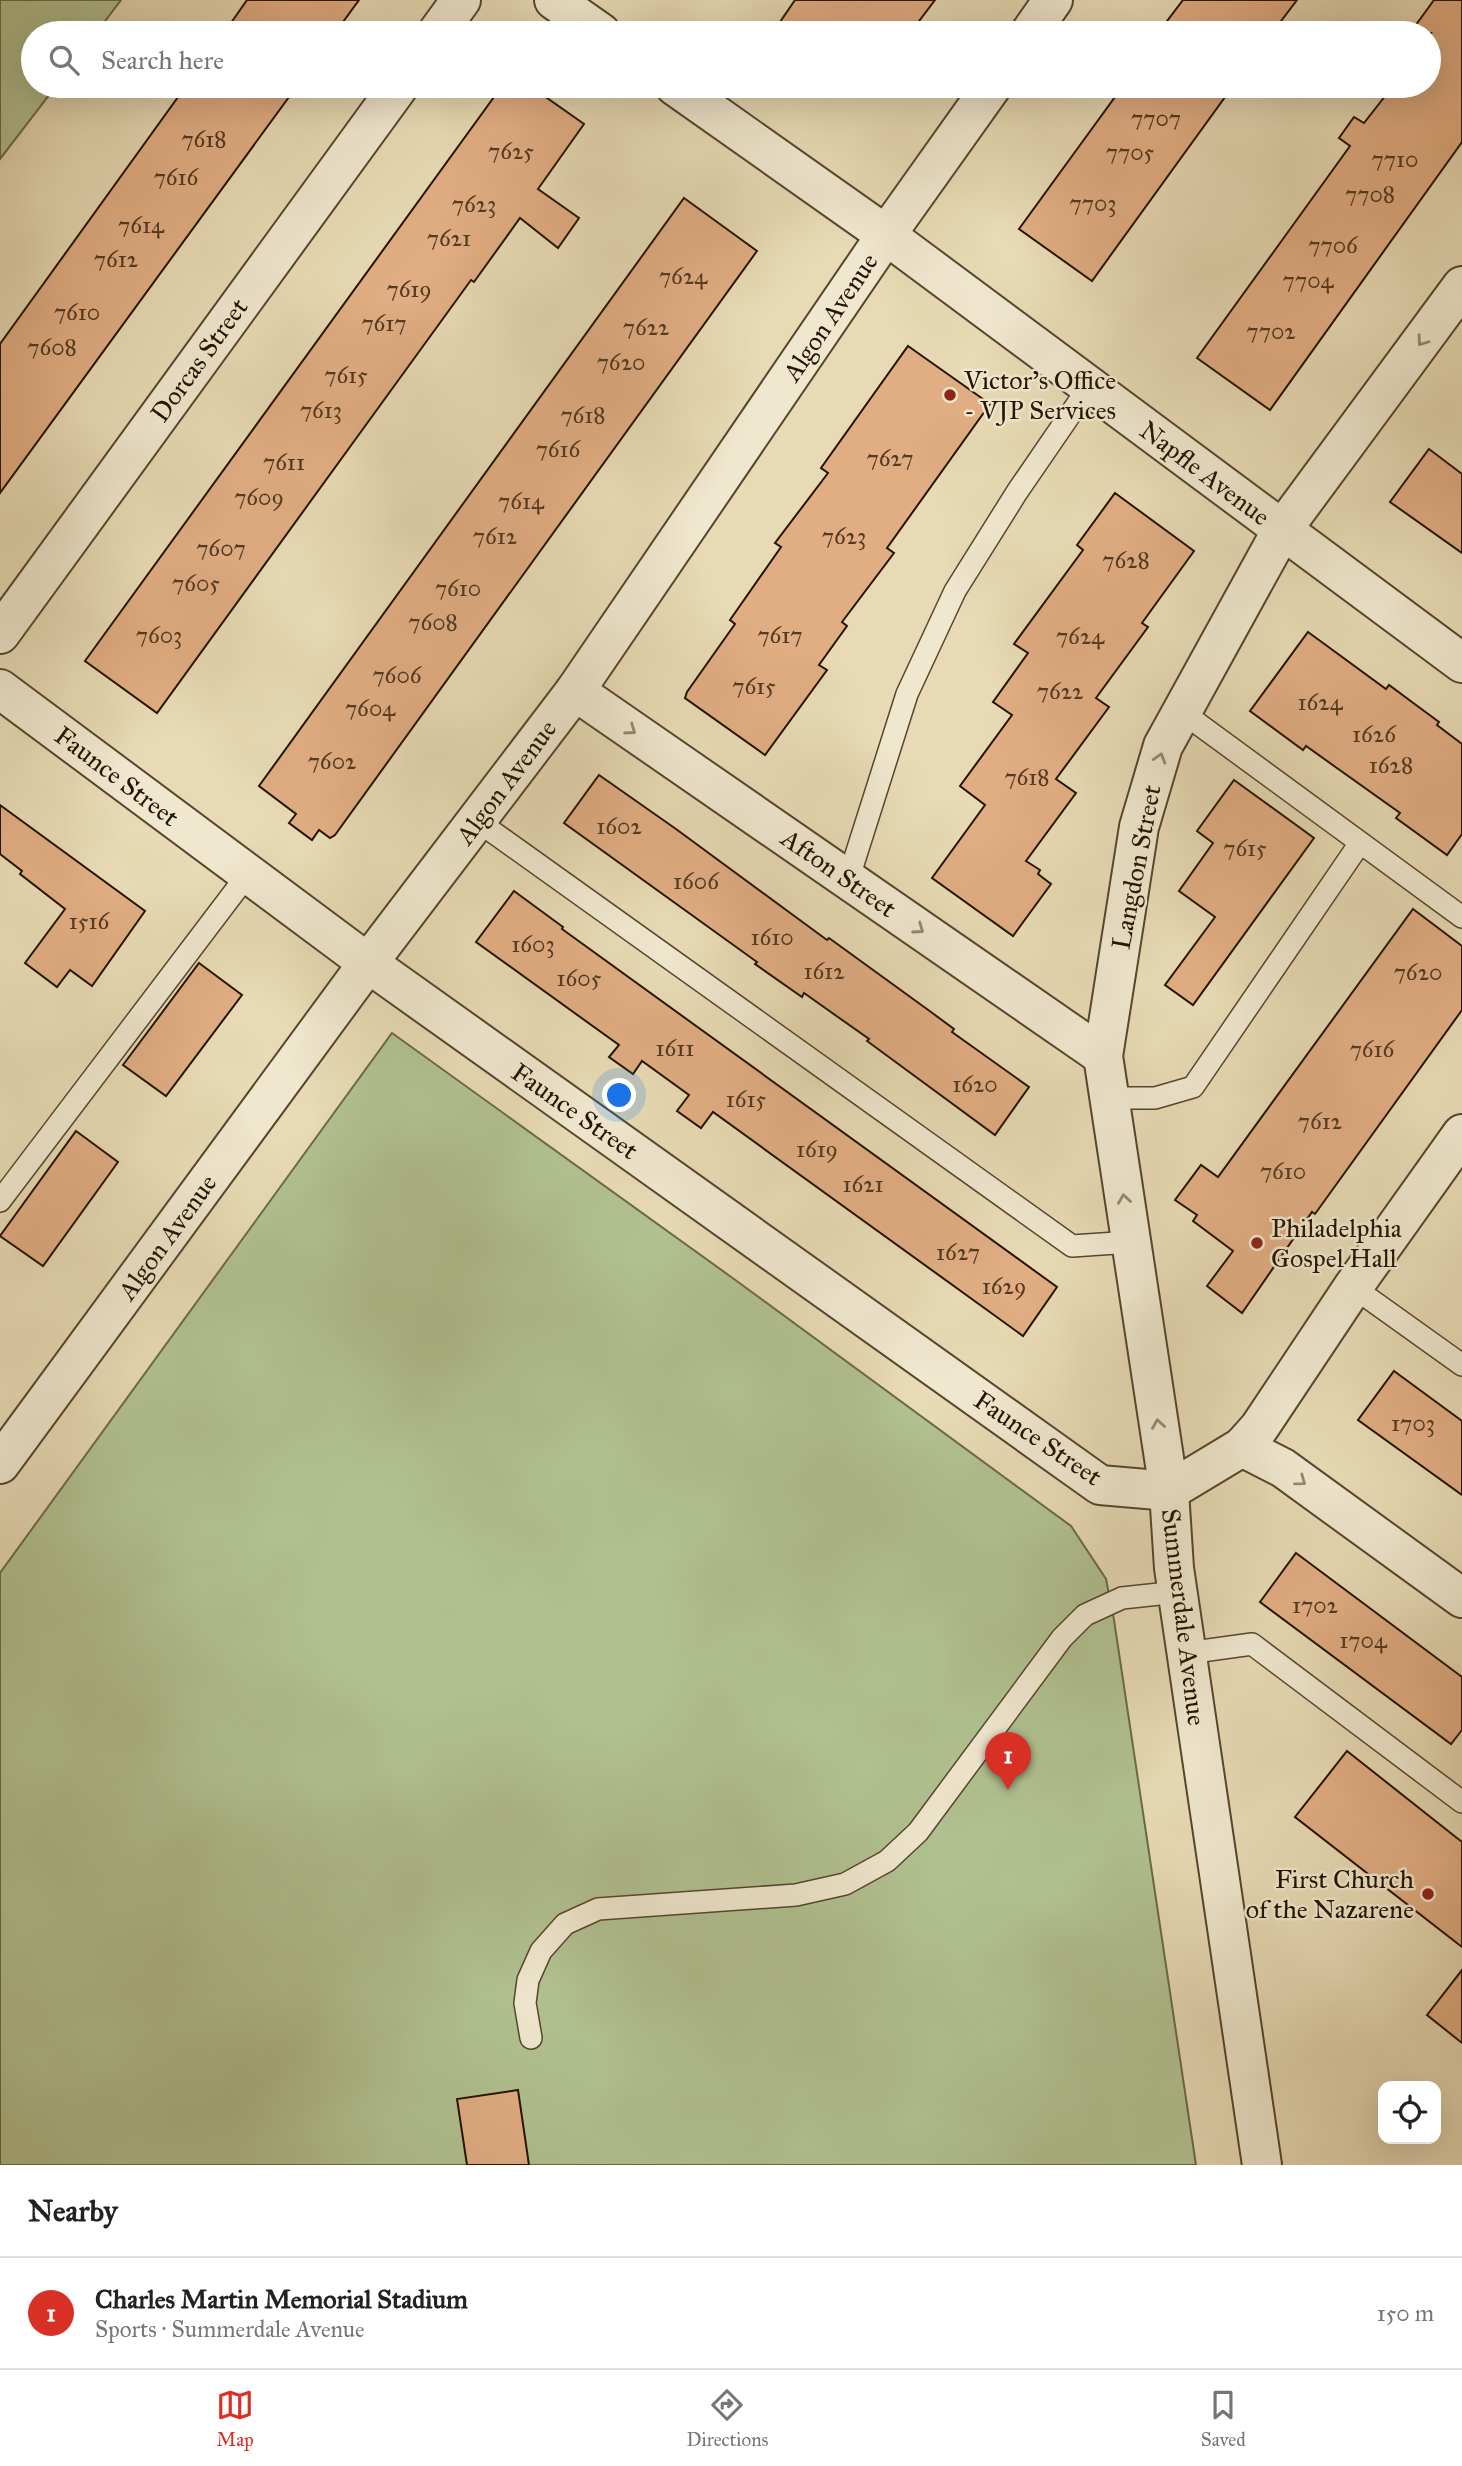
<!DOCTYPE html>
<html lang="en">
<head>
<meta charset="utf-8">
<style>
	:root { --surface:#fff; --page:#f6f6f6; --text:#222; --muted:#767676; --line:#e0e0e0; --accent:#d93025 }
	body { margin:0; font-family:"IM FELL Great Primer",serif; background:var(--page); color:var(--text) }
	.controls { position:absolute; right:21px; bottom:21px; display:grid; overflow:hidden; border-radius:14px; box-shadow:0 7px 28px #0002 }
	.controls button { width:63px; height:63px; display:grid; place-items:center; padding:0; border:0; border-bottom:2px solid var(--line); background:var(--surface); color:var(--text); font:35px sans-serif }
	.you { position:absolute; left:620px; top:1096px; width:24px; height:24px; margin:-18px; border:5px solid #fff; border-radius:50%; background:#1a73e8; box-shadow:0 0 0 10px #1a73e833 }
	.badge { display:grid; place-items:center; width:46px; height:46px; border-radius:50%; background:var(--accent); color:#fff; font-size:23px; font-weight:700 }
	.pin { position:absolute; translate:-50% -58px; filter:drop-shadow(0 2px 4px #0008) }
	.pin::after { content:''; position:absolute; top:37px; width:24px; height:21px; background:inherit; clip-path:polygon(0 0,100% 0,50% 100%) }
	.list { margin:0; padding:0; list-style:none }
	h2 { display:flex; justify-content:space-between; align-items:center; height:91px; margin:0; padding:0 28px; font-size:30px }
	h2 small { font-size:23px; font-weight:400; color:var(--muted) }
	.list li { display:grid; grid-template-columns:46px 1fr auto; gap:21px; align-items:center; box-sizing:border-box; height:112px; padding:0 28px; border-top:2px solid var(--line) }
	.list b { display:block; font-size:26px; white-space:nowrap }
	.list p { margin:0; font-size:23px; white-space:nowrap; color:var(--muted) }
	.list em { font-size:23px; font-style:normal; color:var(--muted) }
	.icon { flex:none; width:38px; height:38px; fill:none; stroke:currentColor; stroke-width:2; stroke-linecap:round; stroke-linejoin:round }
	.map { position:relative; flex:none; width:1462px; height:2165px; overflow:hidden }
	.search { position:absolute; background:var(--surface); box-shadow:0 7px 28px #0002; left:21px; right:21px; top:21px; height:77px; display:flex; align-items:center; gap:18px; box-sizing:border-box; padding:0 24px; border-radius:38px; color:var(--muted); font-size:26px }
	.sheet { height:203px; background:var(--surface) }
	nav { display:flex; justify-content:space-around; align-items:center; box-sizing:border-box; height:98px; border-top:2px solid var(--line); background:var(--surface); font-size:19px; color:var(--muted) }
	nav a { display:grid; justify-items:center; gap:4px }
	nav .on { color:var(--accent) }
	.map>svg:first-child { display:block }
	.green { fill:#b1c190; stroke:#6a6a48; stroke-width:2 }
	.building { fill:#e1ad83; stroke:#241400; stroke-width:2 }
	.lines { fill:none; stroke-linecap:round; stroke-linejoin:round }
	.service-casing { stroke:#55462d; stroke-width:24 }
	.minor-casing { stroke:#55462d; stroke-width:42 }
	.tertiary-casing { stroke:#55462d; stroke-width:42 }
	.service { stroke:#efe7ce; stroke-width:21 }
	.minor { stroke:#efe7ce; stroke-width:38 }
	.tertiary { stroke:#efe7ce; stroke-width:38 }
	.oneway { stroke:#948871 }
	.poi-dot { fill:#8f2418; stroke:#efe7ce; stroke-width:2.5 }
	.labels { text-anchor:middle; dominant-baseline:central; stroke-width:5; stroke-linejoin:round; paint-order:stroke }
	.number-label { font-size:23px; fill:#533a21 }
	.street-label { font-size:26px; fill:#241400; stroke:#efe7ce }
	.poi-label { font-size:26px; fill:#241400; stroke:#efe7ce; text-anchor:start }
</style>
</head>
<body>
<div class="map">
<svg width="1462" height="2165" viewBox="0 0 1462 2165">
	<rect width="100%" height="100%" fill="#e7dab4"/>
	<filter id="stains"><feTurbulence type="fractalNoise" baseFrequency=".00286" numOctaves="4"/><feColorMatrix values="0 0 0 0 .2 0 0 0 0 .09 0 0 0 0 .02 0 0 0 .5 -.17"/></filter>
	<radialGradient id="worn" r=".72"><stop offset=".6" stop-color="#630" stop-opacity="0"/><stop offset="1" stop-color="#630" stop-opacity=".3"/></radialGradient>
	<g class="green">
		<polygon points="0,0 121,0 96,33 33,33 33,86 56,86 0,159"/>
		<polygon points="392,1033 734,1279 1071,1526 1106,1579 1114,1620 1196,2165 0,2165 0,1573"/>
	</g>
	<g class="building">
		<polygon points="247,0 359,0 335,33 224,33"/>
		<polygon points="795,0 935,0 910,33 791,33 778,25"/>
		<polygon points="1183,0 1297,0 1272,33 1158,33"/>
		<polygon points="1434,0 1462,0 1462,142 1270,410 1197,358 1350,146 1339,138 1354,117 1364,123 1393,86 1429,86 1429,36 1431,33 1410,33"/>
		<polygon points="186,86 297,86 0,493 0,344"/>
		<polygon points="502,86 530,86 584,124 538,189 579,218 558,248 520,218 474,282 471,280 157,713 85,661"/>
		<polygon points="1123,86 1233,86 1092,281 1019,229"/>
		<polygon points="684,198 757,251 335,835 330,838 319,830 312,840 289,823 296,814 259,786"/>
		<polygon points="908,346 990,404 887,548 894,553 842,622 847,626 819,665 827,670 765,755 685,698 687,692 735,624 730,620 781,547 775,543 828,473 821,468"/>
		<polygon points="1429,449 1462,474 1462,553 1390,502"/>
		<polygon points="1115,493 1194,551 1142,623 1148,627 1096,698 1109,707 1056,779 1076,793 1026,861 1040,870 1038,874 1051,884 1013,936 932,878 985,805 960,786 1012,715 993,702 1028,653 1014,644 1083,550 1077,545"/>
		<polygon points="1308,632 1386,689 1389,685 1416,705 1439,722 1437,725 1462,744 1462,834 1447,855 1396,818 1400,813 1306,746 1303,750 1250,711"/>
		<polygon points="599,775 676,829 827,940 829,938 931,1012 954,1029 952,1032 1029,1087 995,1135 867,1041 869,1039 804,993 802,997 755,964 757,962 564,823"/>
		<polygon points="1234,780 1314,838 1193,1005 1165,985 1215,917 1179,891 1213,843 1197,831"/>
		<polygon points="0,805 145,911 92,986 70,970 57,987 25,963 65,909 20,874 22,871 0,854"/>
		<polygon points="514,891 563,927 562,929 1057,1287 1023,1336 713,1112 701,1128 677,1111 689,1095 642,1061 633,1074 609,1057 619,1045 476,942"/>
		<polygon points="1413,909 1462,946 1462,1010 1315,1214 1312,1212 1242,1313 1207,1286 1233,1251 1193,1221 1197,1215 1175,1200 1201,1165 1218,1177"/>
		<polygon points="199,963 242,995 166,1096 123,1065"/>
		<polygon points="76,1131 118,1162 43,1266 0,1236"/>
		<polygon points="1394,1371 1462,1421 1462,1495 1358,1420"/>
		<polygon points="1296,1553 1462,1677 1462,1730 1451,1744 1260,1602"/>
		<polygon points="1347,1751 1462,1842 1462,1947 1295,1817"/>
		<polygon points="1462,1970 1462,2043 1427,2015"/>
		<polygon points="518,2090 529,2165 467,2165 457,2099"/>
	</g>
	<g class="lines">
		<g class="service-casing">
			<g id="service">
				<polyline points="1182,712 1462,917"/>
				<polyline points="476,820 1072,1246 1131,1242"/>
				<polyline points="848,880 907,694 955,591 1017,492 1089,387"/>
				<polyline points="1110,1098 1155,1098 1193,1087 1360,843"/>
				<polyline points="0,1201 248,874"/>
				<polyline points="1353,1287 1462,1365"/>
				<polyline points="1187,1653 1252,1644 1462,1802"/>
				<polyline points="531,2038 525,2003 528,1980 541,1951 565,1924 598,1909 796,1895 845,1884 887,1861 918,1832 1062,1638 1085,1615 1122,1598 1178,1592"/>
			</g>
		</g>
		<g class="minor-casing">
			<g id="minor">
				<polyline points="554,0 601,33"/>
				<polyline points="437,33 461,0"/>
				<polyline points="675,86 886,235 1462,663"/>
				<polyline points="0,634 399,86"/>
				<polyline points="575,691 1103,1056"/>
				<polyline points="1242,1447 1283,1468 1462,1598"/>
				<polyline points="1169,1491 1103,1056 1139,827 1163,746 1282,530 1462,286"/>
			</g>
		</g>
		<g class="tertiary-casing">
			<g id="tertiary">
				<polyline points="1030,33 1053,0"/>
				<polyline points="0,689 368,963 1100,1485 1169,1491"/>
				<polyline points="0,1464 368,963 575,691 886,235 992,86"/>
				<polyline points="1169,1491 1174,1568 1262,2165"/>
				<polyline points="1169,1491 1242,1447 1259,1428 1353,1287 1462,1134"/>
			</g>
		</g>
		<use href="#service" class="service"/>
		<use href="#minor" class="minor"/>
		<use href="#tertiary" class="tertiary"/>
	</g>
	<defs><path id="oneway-chevron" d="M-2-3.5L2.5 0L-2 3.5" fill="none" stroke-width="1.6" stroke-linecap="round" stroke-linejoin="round" transform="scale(1.75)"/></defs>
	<g class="oneway">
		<use href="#oneway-chevron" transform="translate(1422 341) rotate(126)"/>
		<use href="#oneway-chevron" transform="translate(631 730) rotate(35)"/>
		<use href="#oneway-chevron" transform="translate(1160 758) rotate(-73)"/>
		<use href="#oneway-chevron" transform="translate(919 929) rotate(35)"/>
		<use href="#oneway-chevron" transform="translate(1124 1199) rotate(-98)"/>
		<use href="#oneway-chevron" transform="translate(1158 1424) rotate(-99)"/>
		<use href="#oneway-chevron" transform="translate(1301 1481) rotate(36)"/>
	</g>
	<g class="poi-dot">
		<circle cx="950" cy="395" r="7"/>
		<circle cx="1257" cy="1243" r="7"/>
		<circle cx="1428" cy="1894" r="7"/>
	</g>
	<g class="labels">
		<g class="number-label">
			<text x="1156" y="118">7707</text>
			<text x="204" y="139">7618</text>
			<text x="511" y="151">7625</text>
			<text x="1130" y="152">7705</text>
			<text x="1395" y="159">7710</text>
			<text x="176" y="177">7616</text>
			<text x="1370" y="194">7708</text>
			<text x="1093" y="203">7703</text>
			<text x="474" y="204">7623</text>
			<text x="141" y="225">7614</text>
			<text x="449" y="238">7621</text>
			<text x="1333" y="245">7706</text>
			<text x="116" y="259">7612</text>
			<text x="683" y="276">7624</text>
			<text x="1308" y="280">7704</text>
			<text x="409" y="289">7619</text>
			<text x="77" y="312">7610</text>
			<text x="384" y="323">7617</text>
			<text x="646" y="327">7622</text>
			<text x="1271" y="331">7702</text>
			<text x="52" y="347">7608</text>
			<text x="621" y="362">7620</text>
			<text x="346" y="375">7615</text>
			<text x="321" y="410">7613</text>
			<text x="583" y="415">7618</text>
			<text x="558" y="449">7616</text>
			<text x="890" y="458">7627</text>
			<text x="284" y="462">7611</text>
			<text x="259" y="497">7609</text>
			<text x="521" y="501">7614</text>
			<text x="495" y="536">7612</text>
			<text x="844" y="536">7623</text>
			<text x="221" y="548">7607</text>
			<text x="1126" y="560">7628</text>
			<text x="196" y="583">7605</text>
			<text x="458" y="588">7610</text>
			<text x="433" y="622">7608</text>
			<text x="159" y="635">7603</text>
			<text x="780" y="635">7617</text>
			<text x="1080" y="636">7624</text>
			<text x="397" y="675">7606</text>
			<text x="754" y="686">7615</text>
			<text x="1060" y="691">7622</text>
			<text x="1320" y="702">1624</text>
			<text x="370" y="708">7604</text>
			<text x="1374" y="734">1626</text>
			<text x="332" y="761">7602</text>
			<text x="1391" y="765">1628</text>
			<text x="1027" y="777">7618</text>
			<text x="619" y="826">1602</text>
			<text x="1245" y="848">7615</text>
			<text x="696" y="881">1606</text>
			<text x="89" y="921">1516</text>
			<text x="772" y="937">1610</text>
			<text x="533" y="944">1603</text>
			<text x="824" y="971">1612</text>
			<text x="1418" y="972">7620</text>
			<text x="579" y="978">1605</text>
			<text x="675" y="1048">1611</text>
			<text x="1372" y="1049">7616</text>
			<text x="975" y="1084">1620</text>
			<text x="746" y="1099">1615</text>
			<text x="1320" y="1121">7612</text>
			<text x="817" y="1149">1619</text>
			<text x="1283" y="1171">7610</text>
			<text x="863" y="1184">1621</text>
			<text x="958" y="1252">1627</text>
			<text x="1004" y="1286">1629</text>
			<text x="1413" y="1423">1703</text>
			<text x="1315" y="1605">1702</text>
			<text x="1363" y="1640">1704</text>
		</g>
		<g class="street-label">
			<text transform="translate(830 317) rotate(-56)">Algon Avenue</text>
			<text transform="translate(199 360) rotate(-54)">Dorcas Street</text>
			<text transform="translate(1205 473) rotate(37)">Napfle Avenue</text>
			<text transform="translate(117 776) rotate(37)">Faunce Street</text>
			<text transform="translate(506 782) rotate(-53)">Algon Avenue</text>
			<text transform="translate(1136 867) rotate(-79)">Langdon Street</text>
			<text transform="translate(839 873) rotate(35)">Afton Street</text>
			<text transform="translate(575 1111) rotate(35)">Faunce Street</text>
			<text transform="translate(167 1237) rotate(-54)">Algon Avenue</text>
			<text transform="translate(1038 1438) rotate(34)">Faunce Street</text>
			<text transform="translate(1184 1617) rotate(83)">Summerdale Avenue</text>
		</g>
		<g class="poi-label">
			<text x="964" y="380">Victor's Office<tspan x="964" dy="30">- VJP Services</tspan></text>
			<text x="1271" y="1228">Philadelphia<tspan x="1271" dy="30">Gospel Hall</tspan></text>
			<text x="1414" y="1879" text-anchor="end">First Church<tspan x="1414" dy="30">of the Nazarene</tspan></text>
		</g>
	</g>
	<rect width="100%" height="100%" filter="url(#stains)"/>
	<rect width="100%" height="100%" fill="url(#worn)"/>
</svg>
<div class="controls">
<button><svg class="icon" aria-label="locate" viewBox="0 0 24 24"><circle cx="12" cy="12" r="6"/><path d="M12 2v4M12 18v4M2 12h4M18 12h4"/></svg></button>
</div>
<div class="you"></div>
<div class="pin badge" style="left:1008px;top:1790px">1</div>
<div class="search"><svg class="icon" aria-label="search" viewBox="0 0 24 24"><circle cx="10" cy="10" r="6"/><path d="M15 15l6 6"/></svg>Search here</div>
</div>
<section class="sheet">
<h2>Nearby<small></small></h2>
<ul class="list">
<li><span class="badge">1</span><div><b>Charles Martin Memorial Stadium</b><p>Sports · Summerdale Avenue</p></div><em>150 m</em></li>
</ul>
</section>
<nav>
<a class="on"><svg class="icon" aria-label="map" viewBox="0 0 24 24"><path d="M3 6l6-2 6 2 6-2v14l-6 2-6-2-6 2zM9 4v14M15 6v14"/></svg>Map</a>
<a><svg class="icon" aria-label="directions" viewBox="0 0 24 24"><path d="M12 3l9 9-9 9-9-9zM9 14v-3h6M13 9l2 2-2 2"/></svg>Directions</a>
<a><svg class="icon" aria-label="saved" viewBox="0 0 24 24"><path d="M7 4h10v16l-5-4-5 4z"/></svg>Saved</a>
</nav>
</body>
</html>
